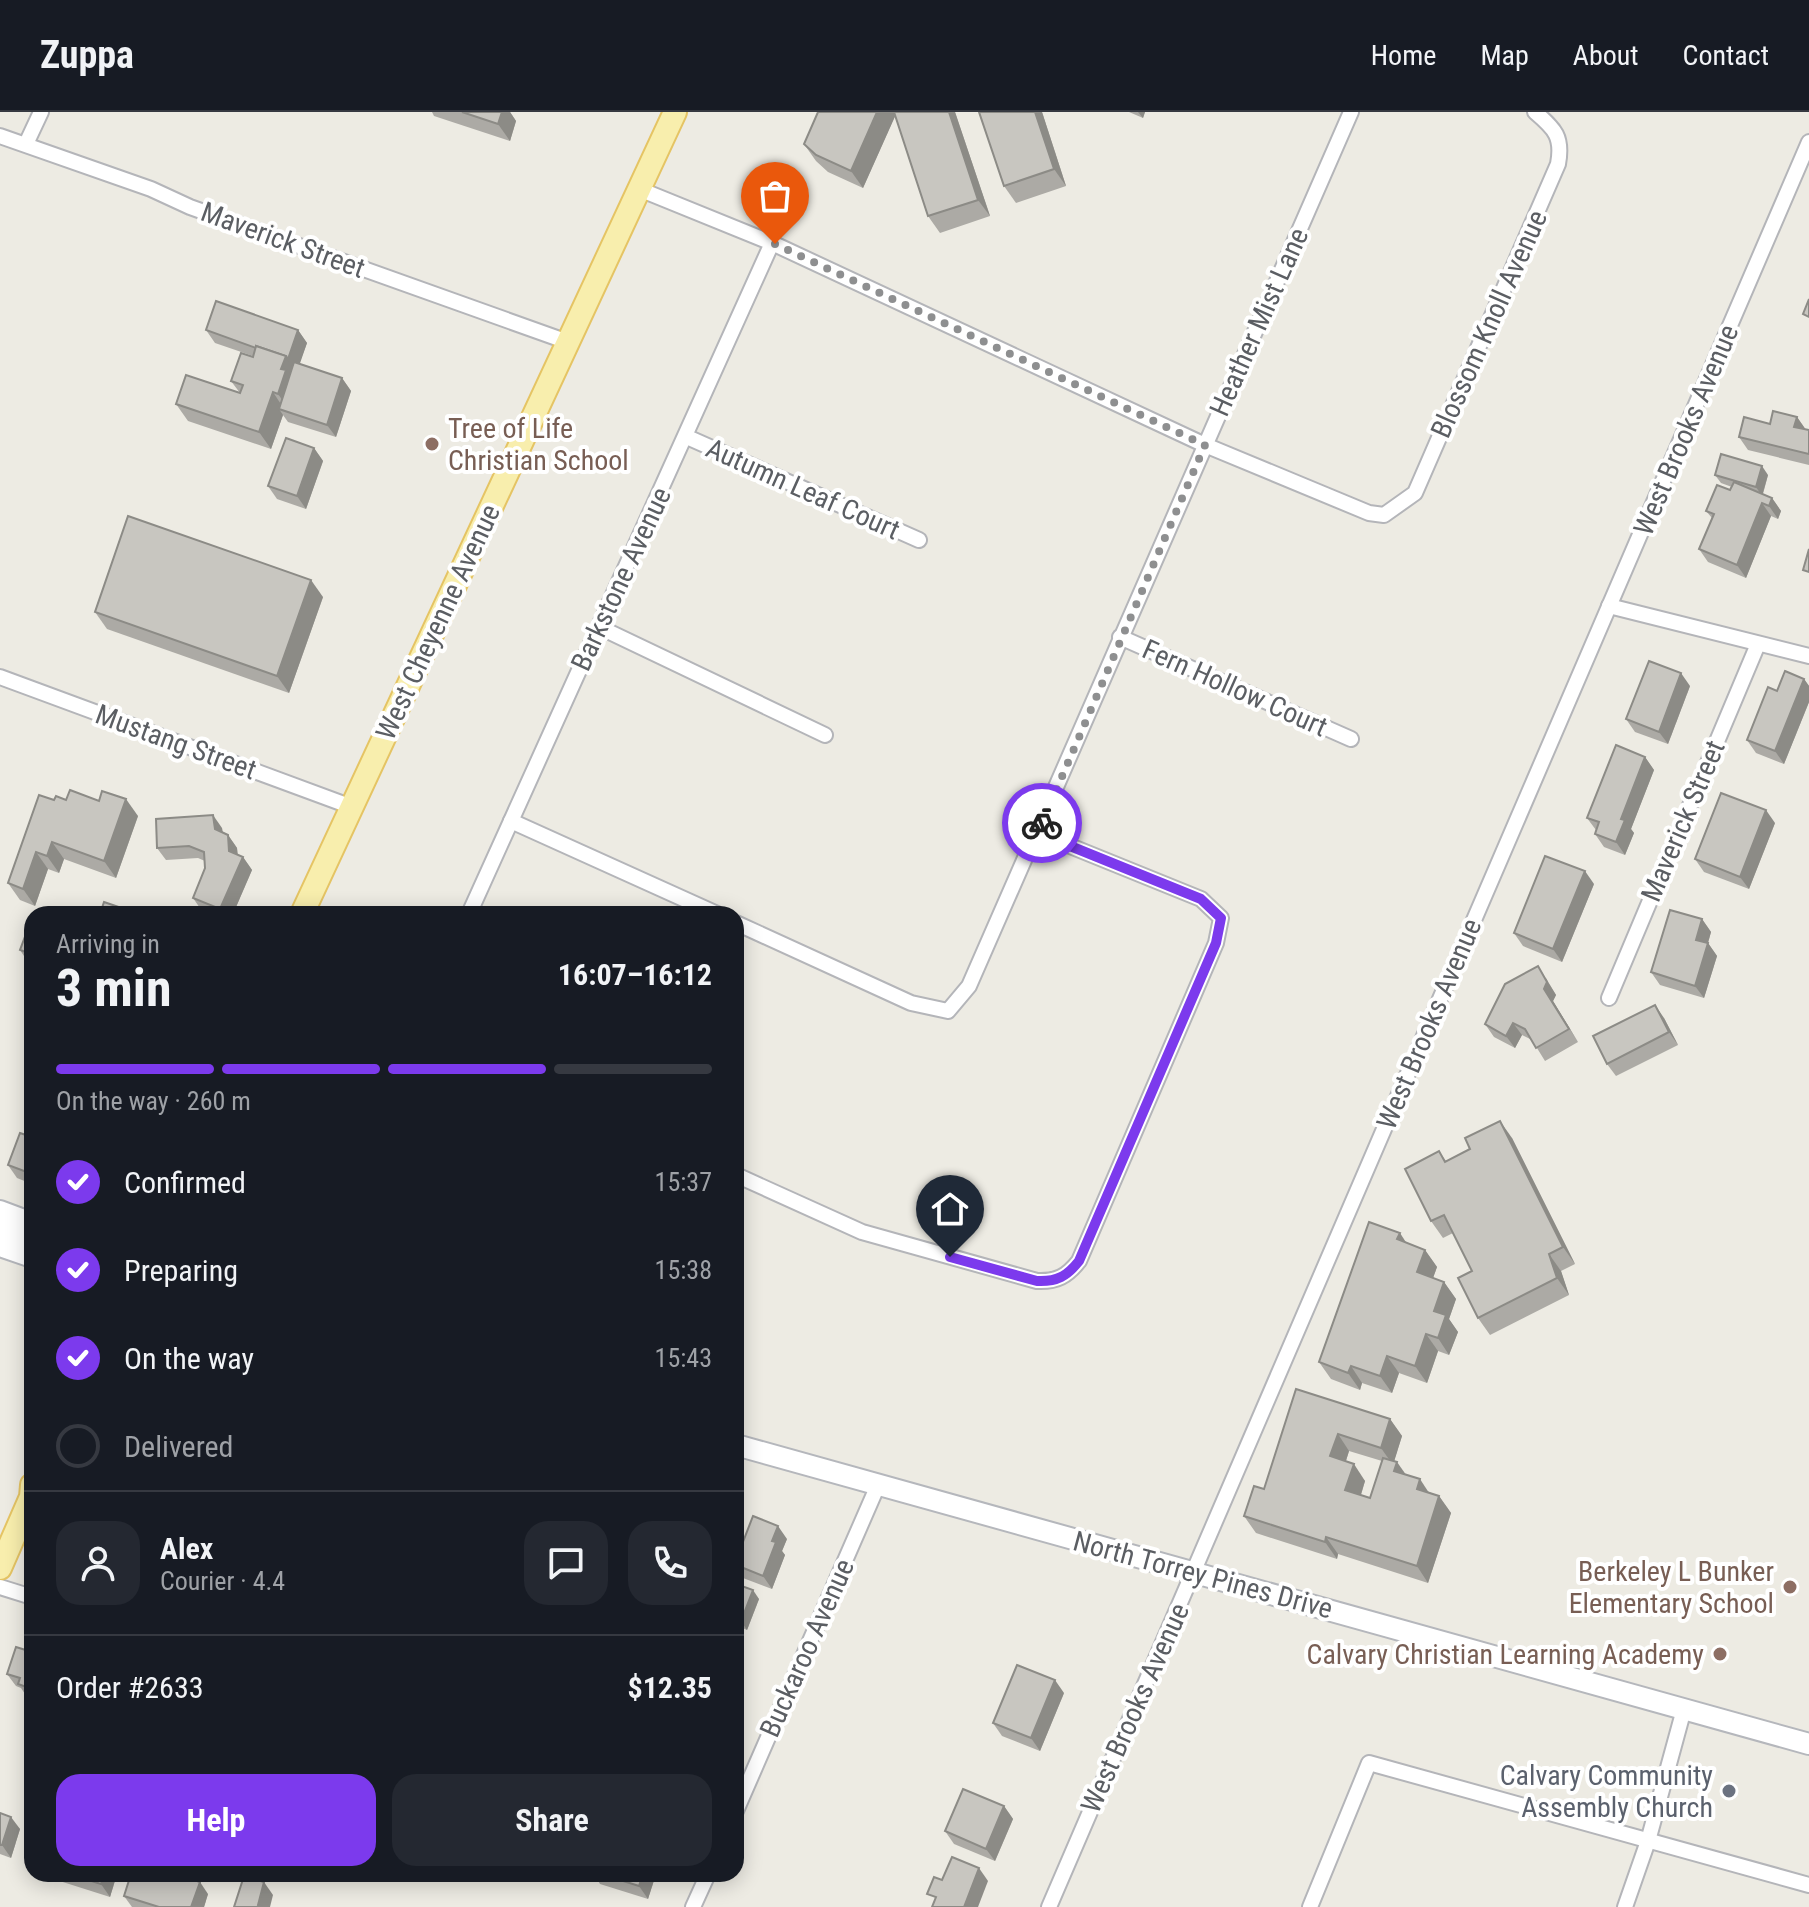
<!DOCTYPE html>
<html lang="en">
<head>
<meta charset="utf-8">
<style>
  :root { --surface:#171b24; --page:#242831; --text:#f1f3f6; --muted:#9ea1a6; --line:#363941; --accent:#7c3aed }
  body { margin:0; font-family:"Roboto Condensed",sans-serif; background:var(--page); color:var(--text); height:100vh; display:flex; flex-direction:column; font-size:30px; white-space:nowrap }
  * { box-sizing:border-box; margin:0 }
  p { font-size:26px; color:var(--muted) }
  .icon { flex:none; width:44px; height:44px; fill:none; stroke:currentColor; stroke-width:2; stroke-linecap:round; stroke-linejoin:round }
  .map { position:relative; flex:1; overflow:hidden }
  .sheet { position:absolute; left:24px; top:794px; width:720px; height:976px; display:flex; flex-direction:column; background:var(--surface); border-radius:24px; box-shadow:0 4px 20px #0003 }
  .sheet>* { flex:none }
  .pin { position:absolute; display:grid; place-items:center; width:68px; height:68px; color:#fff; margin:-82px -34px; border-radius:50% 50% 50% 0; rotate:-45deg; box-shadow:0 0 8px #0007 }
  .pin .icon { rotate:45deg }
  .courier { position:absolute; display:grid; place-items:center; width:80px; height:80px; margin:-40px; border:6px solid #7c3aed; border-radius:50%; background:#fff; color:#222; box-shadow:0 2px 10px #0007 }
  .headline em { font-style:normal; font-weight:700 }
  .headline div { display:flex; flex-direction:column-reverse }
  .headline { display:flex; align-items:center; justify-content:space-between; height:136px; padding:0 32px }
  h1 { font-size:52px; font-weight:700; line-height:60px }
  .bar { display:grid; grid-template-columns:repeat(4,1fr); gap:12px 8px; align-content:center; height:96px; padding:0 32px }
  .bar i { height:10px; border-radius:6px; background:var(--line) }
  .bar .active { background:var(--accent) }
  .bar p { grid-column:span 4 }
  .line { display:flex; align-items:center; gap:20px; padding:0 32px; border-top:2px solid var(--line) }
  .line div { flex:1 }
  .round { display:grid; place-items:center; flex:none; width:84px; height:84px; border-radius:24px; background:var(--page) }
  ol { padding:0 32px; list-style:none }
  li { display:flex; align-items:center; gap:24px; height:88px }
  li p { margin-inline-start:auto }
  li .icon { padding:8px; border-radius:50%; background:var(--accent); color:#fff; stroke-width:4 }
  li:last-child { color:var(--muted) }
  li i { width:44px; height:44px; border:4px solid var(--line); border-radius:50% }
  .cta { display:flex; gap:16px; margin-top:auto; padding:16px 32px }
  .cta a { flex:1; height:92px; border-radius:24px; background:var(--accent); color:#fff; font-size:32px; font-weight:700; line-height:92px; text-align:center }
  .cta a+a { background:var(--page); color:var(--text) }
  header { display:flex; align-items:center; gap:48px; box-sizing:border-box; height:112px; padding:0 40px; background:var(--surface); border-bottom:2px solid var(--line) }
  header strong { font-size:38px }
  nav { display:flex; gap:44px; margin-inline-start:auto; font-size:28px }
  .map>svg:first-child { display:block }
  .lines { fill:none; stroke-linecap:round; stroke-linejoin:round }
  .street-casing { stroke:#b4b5b9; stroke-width:18 }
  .secondary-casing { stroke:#b5b7bc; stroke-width:24 }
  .primary-casing { stroke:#e5c464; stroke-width:26 }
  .street { stroke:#fff; stroke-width:14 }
  .secondary { stroke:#fff; stroke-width:20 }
  .primary { stroke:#f8eead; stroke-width:22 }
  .wall { fill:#acaaa5; fill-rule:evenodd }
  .shaded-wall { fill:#8c8b86 }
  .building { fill:#c8c6c0; stroke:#8c8b86; stroke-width:2 }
  .done { stroke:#8e8f90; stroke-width:8; stroke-dasharray:0 14.4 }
  .route { stroke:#7c3aed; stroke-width:10 }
  .education-dot { fill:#8d6e63; stroke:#fff; stroke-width:3 }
  .worship-dot { fill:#6b7280; stroke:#fff; stroke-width:3 }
  .labels { text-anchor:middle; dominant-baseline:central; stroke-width:8; stroke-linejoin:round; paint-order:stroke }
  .street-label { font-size:28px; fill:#5b5e63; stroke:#fff }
  .education-label { font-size:28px; fill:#785e54; stroke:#fff; text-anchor:end }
  .worship-label { font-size:28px; fill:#5b616d; stroke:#fff; text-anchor:end }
</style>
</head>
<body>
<header>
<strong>Zuppa</strong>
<nav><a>Home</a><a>Map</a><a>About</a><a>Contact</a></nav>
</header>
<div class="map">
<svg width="1809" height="1795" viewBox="0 0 1809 1795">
  <rect width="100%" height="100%" fill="#edebe3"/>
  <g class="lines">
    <defs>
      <g id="street">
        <path d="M0,24L151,77L190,95L568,230"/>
        <path d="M26,32L41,0"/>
        <path d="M639,77L772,131L1205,333L1369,401L1384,403L1415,381L1558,52C1563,25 1555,17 1535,0"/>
        <path d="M687,325L919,428"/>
        <path d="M1609,494L1809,544"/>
        <path d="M599,515L825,623"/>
        <path d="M1120,525L1351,627"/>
        <path d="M0,565L352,695"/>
        <path d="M511,709L717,802"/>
        <path d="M469,802L772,131"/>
        <path d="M736,811L911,891L948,899L969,874L1351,0"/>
        <path d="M1609,886L1758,532"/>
        <path d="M736,1063L862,1120L1037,1169C1057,1170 1067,1164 1079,1149L1216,831L1221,806L1201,787L1038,721"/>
        <path d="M0,1475L32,1485"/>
        <path d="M736,1699L878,1373"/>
        <path d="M693,1795L708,1762"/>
        <path d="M1049,1795L1809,30"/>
        <path d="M1310,1795L1369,1651L1809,1773"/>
        <path d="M1625,1795L1648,1729L1684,1597"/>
      </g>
      <g id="secondary">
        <path d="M0,1099L32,1111"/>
        <path d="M0,1116L20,1123L31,1145"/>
        <path d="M0,1134L32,1145"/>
        <path d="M736,1333L1809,1632"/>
      </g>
      <g id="primary">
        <path d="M302,802L675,0"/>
        <path d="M0,1456L31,1385L32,1373"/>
      </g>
    </defs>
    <use href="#street" class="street-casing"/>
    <use href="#secondary" class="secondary-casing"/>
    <use href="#primary" class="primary-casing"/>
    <use href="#street" class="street"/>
    <use href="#secondary" class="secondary"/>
    <use href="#primary" class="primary"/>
  </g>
  <g class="wall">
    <path d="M432,0H510L516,9L510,29L434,4Z"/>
    <path d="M818,0H955L990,104L940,121L928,104L895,4L863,76L828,60L816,49L804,32Z"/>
    <path d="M1042,0L1066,74L1016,91L1004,74Z"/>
    <path d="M1129,0H1145L1143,6Z"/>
    <path d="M206,218H298L307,231L299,252L342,266L351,279L336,325L288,310L283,303L271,337L188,309L176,292L240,281L231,269L253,244L215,231Z"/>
    <path d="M1797,305L1806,318H1809V353L1748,338L1739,325L1770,312Z"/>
    <path d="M314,336L323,349L306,397L277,387L268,374Z"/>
    <path d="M1715,363H1768L1763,382L1772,386L1781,399L1778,407L1771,404L1746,466L1708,450L1699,437L1712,406L1706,399L1730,378L1732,375L1721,371Z"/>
    <path d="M323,485L289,581L107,517L95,500Z"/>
    <path d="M1804,567L1809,574V590L1784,652L1756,641L1747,628L1777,579Z"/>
    <path d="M1690,574L1668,632L1635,620L1626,607Z"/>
    <path d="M1645,645L1654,658L1631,717L1634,721L1625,743L1604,735L1595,722L1596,718L1587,706Z"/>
    <path d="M54,688H66L138,704L116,766L64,747L59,761L48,757L35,794L20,788L8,771Z"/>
    <path d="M1775,711L1749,777L1704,760L1695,747Z"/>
    <path d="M222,716L223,720L228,723L237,736L238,743L243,745L252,758L233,802H210L202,799L193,786L205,756V749L198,746L166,748L157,736Z"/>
    <path d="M1594,772L1562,850L1523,834L1514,821Z"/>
    <path d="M1702,807L1711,820L1708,831L1717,844L1704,886L1660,873L1651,860Z"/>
    <path d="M32,815V849L26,847L20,838Z"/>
    <path d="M1546,866L1556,883L1553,889L1578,930L1545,949L1532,928L1522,923L1515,936L1494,925L1485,912Z"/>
    <path d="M1664,906L1678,933L1616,964L1607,952Z"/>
    <path d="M32,1025V1072L17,1066L8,1053Z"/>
    <path d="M1512,1026L1575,1152L1561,1159L1569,1183L1490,1223L1478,1206L1472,1159L1453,1121L1443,1126L1431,1109L1439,1039L1446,1049Z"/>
    <path d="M1406,1131L1425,1138L1437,1155L1433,1166L1444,1170L1456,1187L1449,1207L1458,1220L1449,1243L1438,1239L1427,1271L1399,1261L1392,1281L1362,1271L1360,1278L1331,1267L1319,1250Z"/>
    <path d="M1296,1277L1390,1307L1402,1324L1394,1349L1405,1363L1429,1380L1439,1384L1451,1401L1428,1471L1338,1442L1337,1447L1256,1421L1244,1404L1264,1377ZM1349,1339L1382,1349L1370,1386L1361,1383L1365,1369L1346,1349Z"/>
    <path d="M787,1427L782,1439L785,1443L772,1477L743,1466L736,1455V1448Z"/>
    <path d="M736,1472L759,1487L747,1518L736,1513Z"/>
    <path d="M32,1540V1587L27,1585L21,1576L16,1574L7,1562Z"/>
    <path d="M1064,1581L1040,1639L1002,1624L993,1611Z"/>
    <path d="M1004,1694L1013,1707L995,1749L954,1732L945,1719Z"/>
    <path d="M0,1701L20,1717L11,1746L0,1742Z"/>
    <path d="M45,1762H117L110,1785L47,1765Z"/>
    <path d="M594,1762H656L648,1787L600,1772Z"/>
    <path d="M208,1782L204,1795H132L124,1784Z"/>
  </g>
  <g class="shaded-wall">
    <path d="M502,0H510L516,9L510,29L498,12Z"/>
    <path d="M877,0H897L863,76L851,59Z"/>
    <path d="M949,0H955L990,104L978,88Z"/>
    <path d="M1035,0H1042L1066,74L1054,57Z"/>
    <path d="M1138,0H1145L1143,6Z"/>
    <path d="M298,218L307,231L297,260L290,299L278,282L281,257L286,244Z"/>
    <path d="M342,266L351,279L336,325L327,313Z"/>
    <path d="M273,280L284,297H279L283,303L271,337L259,320Z"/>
    <path d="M1797,305L1806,318L1794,315Z"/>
    <path d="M314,336L323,349L306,397L297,384Z"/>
    <path d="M1762,354L1768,363L1762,384L1756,375Z"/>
    <path d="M1772,386L1781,399L1778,407L1769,394Z"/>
    <path d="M1762,391L1771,404L1746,466L1737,453Z"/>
    <path d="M311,468L323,485L289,581L277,564Z"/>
    <path d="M1681,561L1690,574L1668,632L1659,620Z"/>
    <path d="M1804,567L1809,574V590L1784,652L1775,639Z"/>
    <path d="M1645,645L1654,658L1631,717L1634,721L1625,743L1616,730L1621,707Z"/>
    <path d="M126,687L138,704L116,766L104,749Z"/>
    <path d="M1766,698L1775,711L1749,777L1740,765Z"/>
    <path d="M213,703L222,716L223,730L215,717Z"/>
    <path d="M228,723L237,736L238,752L229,739Z"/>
    <path d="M52,730L64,747L59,761L47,744Z"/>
    <path d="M36,740L48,757L35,794L23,777Z"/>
    <path d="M243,745L252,758L233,802H224L220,797Z"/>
    <path d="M1585,759L1594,772L1562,850L1553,837Z"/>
    <path d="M1702,807L1711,820L1705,841L1696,828Z"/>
    <path d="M1708,831L1717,844L1704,886L1695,874Z"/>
    <path d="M1538,854L1556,883L1553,889L1578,930L1544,877Z"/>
    <path d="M1655,893L1664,906L1678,933L1669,920Z"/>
    <path d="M1513,911L1522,923L1515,936L1506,924Z"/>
    <path d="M1500,1009L1512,1026L1575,1152L1563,1135Z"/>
    <path d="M1400,1121L1411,1138L1397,1127Z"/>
    <path d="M1425,1138L1437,1155L1429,1177L1417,1160Z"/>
    <path d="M1549,1142L1561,1159L1569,1183L1557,1166Z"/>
    <path d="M1444,1170L1456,1187L1449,1207L1458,1220L1449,1243L1438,1226L1434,1199Z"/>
    <path d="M1426,1222L1438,1239L1427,1271L1415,1254Z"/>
    <path d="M1387,1244L1399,1261L1392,1281L1380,1264Z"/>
    <path d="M1351,1254L1362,1271L1360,1278L1348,1261Z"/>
    <path d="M1390,1307L1402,1324L1393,1353L1381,1336Z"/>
    <path d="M1338,1322L1349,1339L1342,1361L1330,1344Z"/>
    <path d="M1397,1350L1409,1367L1394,1359Z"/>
    <path d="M1354,1352L1365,1369L1357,1395L1345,1378Z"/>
    <path d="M1420,1367L1431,1384L1417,1377Z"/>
    <path d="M1439,1384L1451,1401L1428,1471L1417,1454Z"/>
    <path d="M778,1414L787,1427L782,1439L785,1443L772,1477L763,1464L772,1429Z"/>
    <path d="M1326,1425L1338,1442L1337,1447L1325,1430Z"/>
    <path d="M753,1478L759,1487L747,1518L741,1509Z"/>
    <path d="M1055,1568L1064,1581L1040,1639L1031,1626Z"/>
    <path d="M1004,1694L1013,1707L995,1749L986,1737Z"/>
    <path d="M11,1705L20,1717L11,1746L2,1733Z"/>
    <path d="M979,1756L988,1769L978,1795H964Z"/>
    <path d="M104,1762H117L110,1785L101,1772Z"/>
    <path d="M643,1762H656L648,1787L639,1774Z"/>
    <path d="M200,1770L208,1782L204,1795H191Z"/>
    <path d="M264,1770L273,1783L270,1795H259L258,1793Z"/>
  </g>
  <g class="building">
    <path d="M462,0H502L498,12Z"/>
    <path d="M818,0H877L851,59L816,43L804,32Z"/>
    <path d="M894,0H949L978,88L928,104Z"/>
    <path d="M979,0H1035L1054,57L1004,74Z"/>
    <path d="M1809,187V205L1803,202Z"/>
    <path d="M216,189L298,218L288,247L286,244L256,234V236L206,218Z"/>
    <path d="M256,234L286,244L281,257L286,258L278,282L273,280L259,320L176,292L186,263L240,281L243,273L231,269L241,241L253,245Z"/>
    <path d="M294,250L342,266L327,313L279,297Z"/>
    <path d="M1773,299L1797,305L1794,315L1809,318V342L1739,325L1744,305L1770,312Z"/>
    <path d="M286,326L314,336L297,384L268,374Z"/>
    <path d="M1721,342L1762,354L1756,375L1715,363Z"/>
    <path d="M1734,370L1772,386L1769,394L1762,391L1737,453L1699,437L1714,402L1706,399L1717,373L1730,378Z"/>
    <path d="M128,404L311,468L277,564L95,500Z"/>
    <path d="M1809,437V460L1803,458Z"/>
    <path d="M1649,549L1681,561L1659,620L1626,607Z"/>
    <path d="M1785,559L1804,567L1775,639L1747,628L1768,575L1777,579Z"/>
    <path d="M1616,633L1645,645L1621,707L1625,708L1616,730L1595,722L1599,710L1587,706Z"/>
    <path d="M70,678L99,689L102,679L126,687L104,749L52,730L47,744L36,740L23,777L8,771L39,683L54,688L56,684L66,688Z"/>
    <path d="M1721,681L1766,698L1740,765L1695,747Z"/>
    <path d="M213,703L215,717L228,723L229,739L243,745L220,797L193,786L205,756L204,740L189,734L157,736L156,707Z"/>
    <path d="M1545,744L1585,759L1553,837L1514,821Z"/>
    <path d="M104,790L139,802H100Z"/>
    <path d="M1670,798L1702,807L1696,828L1708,831L1695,874L1651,860Z"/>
    <path d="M29,814L32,815V842L20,838Z"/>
    <path d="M1538,854L1547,870L1544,877L1569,917L1536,936L1525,917L1513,911L1506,924L1485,912L1505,872Z"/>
    <path d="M1655,893L1669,920L1607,952L1593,924Z"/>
    <path d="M1500,1009L1563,1135L1549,1142L1557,1166L1478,1206L1458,1166L1472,1159L1444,1103L1431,1109L1405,1057L1439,1039L1445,1050L1470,1037L1465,1026Z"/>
    <path d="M20,1021L32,1025V1062L8,1053Z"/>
    <path d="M1369,1110L1400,1121L1397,1127L1425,1138L1417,1160L1444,1170L1434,1199L1446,1203L1438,1226L1426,1222L1415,1254L1387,1244L1380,1264L1351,1254L1348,1261L1319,1250Z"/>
    <path d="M1296,1277L1390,1307L1381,1336L1338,1322L1330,1344L1354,1352L1345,1378L1370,1386L1383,1346L1397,1350L1394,1359L1420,1367L1417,1377L1439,1384L1417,1454L1326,1425L1325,1430L1244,1404L1254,1374L1264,1377Z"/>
    <path d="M753,1404L778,1414L772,1429L776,1430L763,1464L736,1453V1448Z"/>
    <path d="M736,1472L753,1478L741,1509L736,1507Z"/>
    <path d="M16,1535L32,1540V1577L18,1572L20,1566L7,1562Z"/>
    <path d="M1017,1553L1055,1568L1031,1626L993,1611Z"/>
    <path d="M963,1677L1004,1694L986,1737L945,1719Z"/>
    <path d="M0,1701L11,1705L2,1733H0Z"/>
    <path d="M952,1745L979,1756L964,1795H932L936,1785L927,1782L934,1765L942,1768Z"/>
    <path d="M69,1762H104L101,1772Z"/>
    <path d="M131,1762H150L165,1767L167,1762H176L200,1770L191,1795H159L124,1784Z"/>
    <path d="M601,1762H643L639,1774Z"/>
    <path d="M244,1764L264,1770L258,1793L264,1795H234Z"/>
  </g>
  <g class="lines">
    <path class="done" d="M775,132L1205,333L1042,711"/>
    <path class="route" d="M950,1145L1037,1169C1057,1170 1067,1164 1079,1149L1216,831L1221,806L1201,787L1038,721L1042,711"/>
  </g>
  <g class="education-dot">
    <circle cx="432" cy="332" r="8"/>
    <circle cx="1790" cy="1475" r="8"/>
    <circle cx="1720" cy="1542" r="8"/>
  </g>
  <circle class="worship-dot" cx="1729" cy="1679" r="8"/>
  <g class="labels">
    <g class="street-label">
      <text transform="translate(283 128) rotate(20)">Maverick Street</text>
      <text transform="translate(1259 210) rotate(-66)">Heather Mist Lane</text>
      <text transform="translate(1489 212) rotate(-66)">Blossom Knoll Avenue</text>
      <text transform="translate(1686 318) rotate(-67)">West Brooks Avenue</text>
      <text transform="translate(803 377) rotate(24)">Autumn Leaf Court</text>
      <text transform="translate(621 467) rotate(-65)">Barkstone Avenue</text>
      <text transform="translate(438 510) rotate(-65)">West Cheyenne Avenue</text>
      <text transform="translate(1235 576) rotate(24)">Fern Hollow Court</text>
      <text transform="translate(176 630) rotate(20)">Mustang Street</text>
      <text transform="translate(1683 709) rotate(-67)">Maverick Street</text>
      <text transform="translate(1429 912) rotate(-67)">West Brooks Avenue</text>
      <text transform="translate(1203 1463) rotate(15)">North Torrey Pines Drive</text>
      <text transform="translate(807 1536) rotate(-66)">Buckaroo Avenue</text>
      <text transform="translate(1135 1596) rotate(-66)">West Brooks Avenue</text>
    </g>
    <g class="education-label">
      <text x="448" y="316" text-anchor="start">Tree of Life<tspan x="448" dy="32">Christian School</tspan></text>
      <text x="1774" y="1459">Berkeley L Bunker<tspan x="1774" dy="32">Elementary School</tspan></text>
      <text x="1704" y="1542">Calvary Christian Learning Academy</text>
    </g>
    <g class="worship-label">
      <text x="1713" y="1663">Calvary Community<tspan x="1713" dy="32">Assembly Church</tspan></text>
    </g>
  </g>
</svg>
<div class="pin" style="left:775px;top:132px;background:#ea580c"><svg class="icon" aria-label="bag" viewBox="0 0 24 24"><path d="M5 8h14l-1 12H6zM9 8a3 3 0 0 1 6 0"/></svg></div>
<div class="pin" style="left:950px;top:1145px;background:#1f2937"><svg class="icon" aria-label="home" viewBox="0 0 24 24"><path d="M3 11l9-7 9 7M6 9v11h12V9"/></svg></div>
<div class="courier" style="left:1042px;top:711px"><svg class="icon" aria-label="bike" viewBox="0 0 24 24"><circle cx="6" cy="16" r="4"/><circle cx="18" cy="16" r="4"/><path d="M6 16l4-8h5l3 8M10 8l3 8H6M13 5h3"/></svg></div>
<section class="sheet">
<div class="headline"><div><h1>3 min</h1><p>Arriving in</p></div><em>16:07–16:12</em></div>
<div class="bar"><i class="active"></i><i class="active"></i><i class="active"></i><i></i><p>On the way · 260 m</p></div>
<ol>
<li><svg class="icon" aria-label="check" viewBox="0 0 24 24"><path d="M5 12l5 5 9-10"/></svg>Confirmed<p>15:37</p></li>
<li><svg class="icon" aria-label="check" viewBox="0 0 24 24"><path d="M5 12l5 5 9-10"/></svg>Preparing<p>15:38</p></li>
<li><svg class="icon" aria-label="check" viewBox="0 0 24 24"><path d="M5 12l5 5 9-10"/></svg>On the way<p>15:43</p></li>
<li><i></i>Delivered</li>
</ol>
<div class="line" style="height:144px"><a class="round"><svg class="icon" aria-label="person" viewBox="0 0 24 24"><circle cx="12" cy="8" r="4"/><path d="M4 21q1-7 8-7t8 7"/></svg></a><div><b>Alex</b><p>Courier · 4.4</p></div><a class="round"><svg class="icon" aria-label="chat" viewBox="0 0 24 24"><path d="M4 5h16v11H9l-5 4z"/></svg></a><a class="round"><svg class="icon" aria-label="phone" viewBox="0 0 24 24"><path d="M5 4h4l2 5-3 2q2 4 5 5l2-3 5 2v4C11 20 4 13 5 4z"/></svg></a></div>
<div class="line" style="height:104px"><div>Order #2633</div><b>$12.35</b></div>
<div class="cta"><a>Help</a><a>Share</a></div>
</section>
</div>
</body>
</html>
